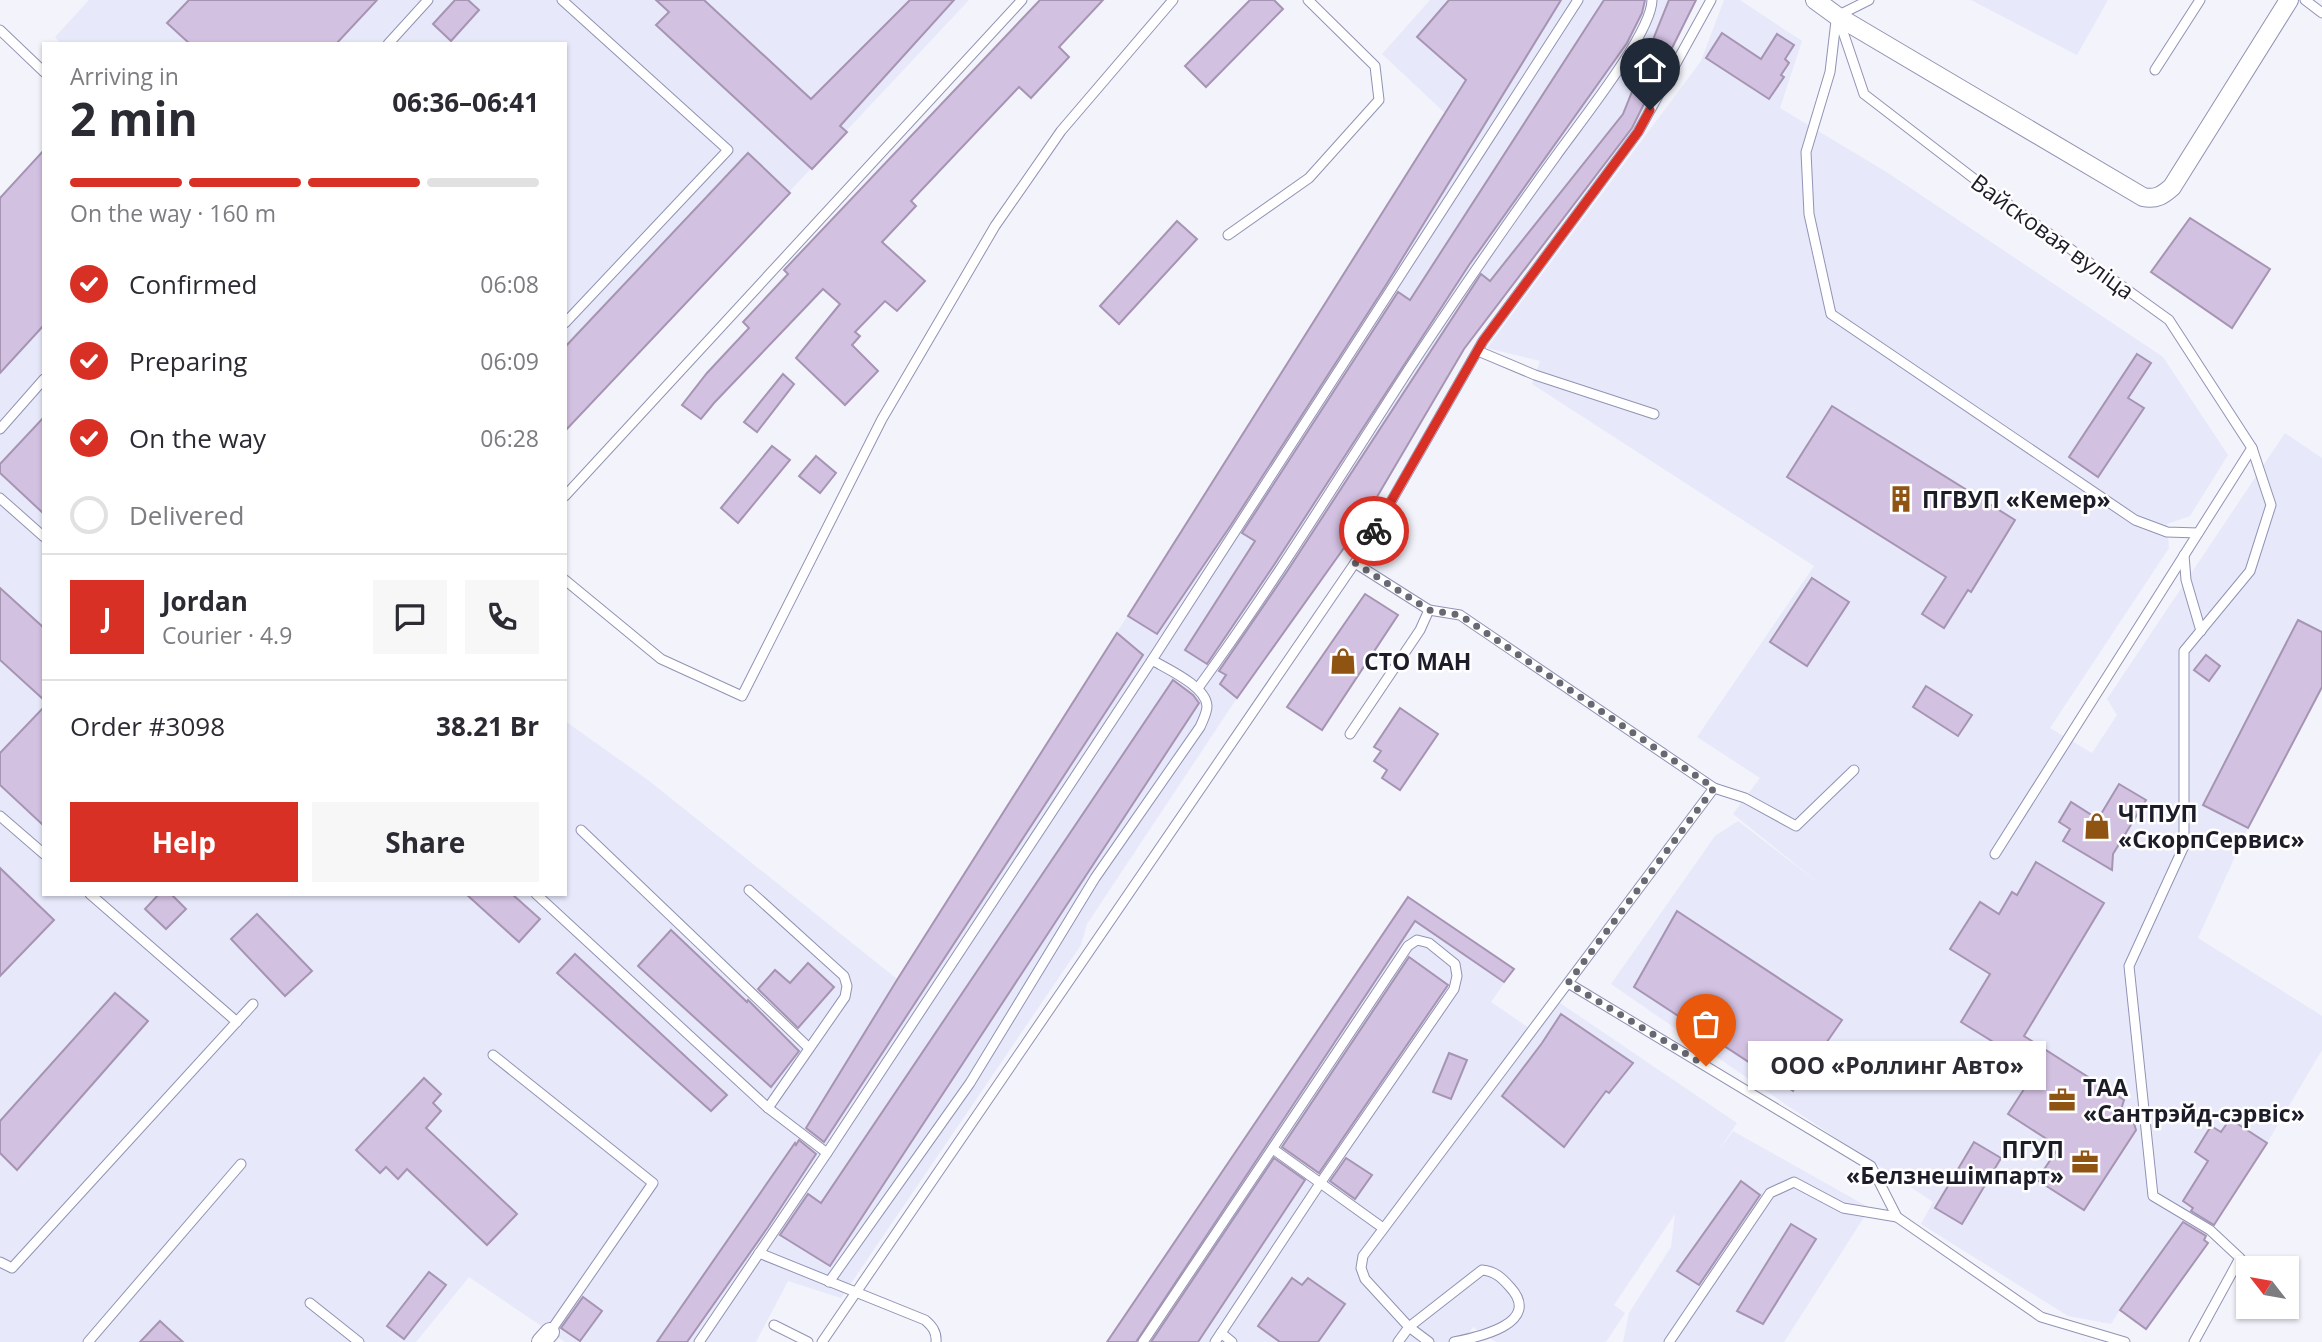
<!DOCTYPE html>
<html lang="en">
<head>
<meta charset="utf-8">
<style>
  :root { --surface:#fff; --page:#f7f7f7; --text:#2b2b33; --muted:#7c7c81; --line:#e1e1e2; --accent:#d93025 }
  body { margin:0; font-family:"Open Sans",sans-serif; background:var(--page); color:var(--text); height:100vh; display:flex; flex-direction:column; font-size:26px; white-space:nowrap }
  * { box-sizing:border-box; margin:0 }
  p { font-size:23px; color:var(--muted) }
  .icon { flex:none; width:38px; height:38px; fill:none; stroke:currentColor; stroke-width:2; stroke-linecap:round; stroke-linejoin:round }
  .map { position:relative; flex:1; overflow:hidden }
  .drawer { position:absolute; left:42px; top:42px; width:525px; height:854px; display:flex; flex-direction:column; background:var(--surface); border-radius:0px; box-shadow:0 2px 5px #0004 }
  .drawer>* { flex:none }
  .needle { width:46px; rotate:301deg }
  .fabs { position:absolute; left:2236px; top:1256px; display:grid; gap:14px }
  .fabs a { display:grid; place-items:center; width:63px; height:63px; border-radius:0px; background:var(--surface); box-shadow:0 2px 5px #0004; font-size:35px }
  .pin { position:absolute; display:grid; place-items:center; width:60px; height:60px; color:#fff; margin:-72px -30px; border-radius:50% 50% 50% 0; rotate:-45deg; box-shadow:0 0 7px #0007 }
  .pin .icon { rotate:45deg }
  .courier { position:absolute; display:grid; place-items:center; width:70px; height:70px; margin:-35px; border:5px solid #d93025; border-radius:50%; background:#fff; color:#222; box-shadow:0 2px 9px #0007 }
  .bubble { position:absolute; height:49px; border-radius:0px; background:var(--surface); box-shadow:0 2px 5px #0004; font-size:23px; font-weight:700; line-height:49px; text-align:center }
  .head em { font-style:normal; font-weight:700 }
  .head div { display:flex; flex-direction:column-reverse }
  .head { display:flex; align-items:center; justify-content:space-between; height:119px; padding:0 28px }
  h1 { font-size:46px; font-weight:700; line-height:52px }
  .bar { display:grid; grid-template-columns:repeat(4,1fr); gap:10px 7px; align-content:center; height:84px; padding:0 28px }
  .bar i { height:9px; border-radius:5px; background:var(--line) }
  .bar .selected { background:var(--accent) }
  .bar p { grid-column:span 4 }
  .line { display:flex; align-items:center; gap:18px; padding:0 28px; border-top:2px solid var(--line) }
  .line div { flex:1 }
  .round { display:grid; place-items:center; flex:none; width:74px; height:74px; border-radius:0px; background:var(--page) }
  ol { padding:0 28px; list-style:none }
  li { display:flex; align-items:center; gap:21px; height:77px }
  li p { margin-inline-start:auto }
  li .icon { padding:7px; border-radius:50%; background:var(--accent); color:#fff; stroke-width:4 }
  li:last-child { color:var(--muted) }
  li i { width:38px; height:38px; border:4px solid var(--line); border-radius:50% }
  .action { display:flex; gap:14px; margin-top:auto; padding:14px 28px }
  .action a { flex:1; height:80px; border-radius:0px; background:var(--accent); color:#fff; font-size:28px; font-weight:700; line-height:80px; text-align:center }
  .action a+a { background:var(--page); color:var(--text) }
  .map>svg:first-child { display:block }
  .built { fill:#e7e8fa }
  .building { fill:#d3c1e2; stroke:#a694b3; stroke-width:2 }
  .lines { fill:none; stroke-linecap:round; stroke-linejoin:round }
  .service-casing { stroke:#9193b4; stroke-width:11 }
  .minor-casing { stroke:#9193b4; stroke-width:20 }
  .service { stroke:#fff; stroke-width:9 }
  .minor { stroke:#fff; stroke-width:18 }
  .done { stroke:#676872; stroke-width:7; stroke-dasharray:0 12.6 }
  .route { stroke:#d93025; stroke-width:9 }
  .labels { text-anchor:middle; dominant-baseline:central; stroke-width:5; stroke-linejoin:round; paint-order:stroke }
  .street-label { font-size:23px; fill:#1c1d29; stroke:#fff }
  .poi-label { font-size:23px; font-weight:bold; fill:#1c1d29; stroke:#fff; text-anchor:start }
</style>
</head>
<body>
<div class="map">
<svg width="2322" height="1342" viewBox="0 0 2322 1342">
  <rect width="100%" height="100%" fill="#f3f3fb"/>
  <g class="built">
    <path d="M89,0H969L565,431V44H61L55,37Z"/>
    <path d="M1430,0H1693L1694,5L1635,127L1464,349L1361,524L1237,698L1087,924L1081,945L841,1298L788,1281L756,1342H565L469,1277L416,1342H0V195L2,196L44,150V894H565V721L648,780L897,979L1446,114L1382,54Z"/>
    <path d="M1724,0H1740L1802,41L1780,108L1888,173L2163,357L2228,455L2190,516L2167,524L2169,548L2050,728L2092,753L2117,715L2107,699L2285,433L2322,458V687L2248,828L2198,938L2322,1016V1050L2267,1143L2203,1239L2208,1243L2146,1329L2120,1310L2111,1324L2068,1316L1921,1224L1933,1202L1788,1106L1611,984L1715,836L1738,821L1825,888L1733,814L1760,778L1697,737L1814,566L1532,384L1540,361L1487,348L1701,61Z"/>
    <path d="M1971,0H2108L2077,55Z"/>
    <path d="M1408,897L1514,969L1491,1002L1532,1030L1536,1033L1557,1001L1737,1123L1716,1154L1733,1131L1870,1208L1784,1342H1623L1629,1313L1671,1247L1675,1214L1614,1305L1625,1313L1606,1342H1496L1473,1327L1463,1342H1107Z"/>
  </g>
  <g class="building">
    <path d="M189,0H377L336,44H190L167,23Z"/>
    <path d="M455,0H468L479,10L451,41L433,24Z"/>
    <path d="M656,0H704L811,99L910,0H954L840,126L847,132L812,169L656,25L669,12Z"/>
    <path d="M1040,0H1103L1059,47L1069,57L1031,98L1019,87L911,201L916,206L882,242L925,281L897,311L885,301L855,332L860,336L852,345L878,371L845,405L796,358L840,304L823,289L714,403L701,419L682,405L707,373L749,328L743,322L788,274L784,270Z"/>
    <path d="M1250,0H1274L1283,9L1206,87L1185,66Z"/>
    <path d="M1449,0H1561L1386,285L1231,525L1157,634L1128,616L1466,80L1417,37Z"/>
    <path d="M1604,0H1645L1642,13L1627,43L1469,265L1274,565L1207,664L1185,650L1255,541L1242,533L1398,292L1410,300Z"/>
    <path d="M1669,0H1696L1632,128L1464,349L1361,524L1237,698L1220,684L1226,675L1219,671L1286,573L1481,274L1490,281L1623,114Z"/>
    <path d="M1722,33L1761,59L1777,34L1794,45L1785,59L1789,63L1781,75L1784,77L1769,99L1706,58Z"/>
    <path d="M44,150V325L0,373V198Z"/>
    <path d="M748,153L790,193L565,431V347Z"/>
    <path d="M2190,218L2270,269L2232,328L2151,272Z"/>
    <path d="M1177,221L1197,239L1119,324L1100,306Z"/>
    <path d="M2137,354L2151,363L2128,398L2144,408L2098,477L2069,457Z"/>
    <path d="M783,374L794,384L757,432L744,422Z"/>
    <path d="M1832,406L2015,520L1971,592L1968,590L1944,628L1922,614L1946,577L1787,477Z"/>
    <path d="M44,417V514L0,473V464Z"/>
    <path d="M772,446L790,460L738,523L721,508Z"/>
    <path d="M816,456L836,473L820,493L799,476Z"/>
    <path d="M1812,578L1849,602L1807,666L1770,642Z"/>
    <path d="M0,588L44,628V700L0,660Z"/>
    <path d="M1365,594L1398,615L1322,730L1287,707Z"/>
    <path d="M2298,620L2322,632V687L2248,828L2203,805Z"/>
    <path d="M1117,633L1143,655L824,1142L806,1128L897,980Z"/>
    <path d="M2206,655L2220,666L2209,681L2194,670Z"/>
    <path d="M1173,680L1193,695L1199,703L830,1266L780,1235L808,1194L821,1203Z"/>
    <path d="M1926,686L1972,715L1958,736L1913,707Z"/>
    <path d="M44,707V826L0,785V753Z"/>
    <path d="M1400,708L1438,734L1400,790L1382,778L1387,770L1374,761L1381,751L1374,747Z"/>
    <path d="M2119,784L2146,800L2113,854L2112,870L2063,841L2070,829L2059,822L2071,802L2098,819Z"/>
    <path d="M2036,862L2104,903L2024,1036L2124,1100L2121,1110L2132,1117L2136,1130L2084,1210L2037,1180L2059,1147L2008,1114L2037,1069L1961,1022L1990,974L1950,949L1980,902L1999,914L2012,892L2017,895Z"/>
    <path d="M0,868L54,920L0,976Z"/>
    <path d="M159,894H171L186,909L166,929L145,909Z"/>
    <path d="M466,894H512L540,919L519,942Z"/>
    <path d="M1408,897L1514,969L1504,982L1415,921L1136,1342H1107Z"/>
    <path d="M1677,911L1842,1020L1793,1091L1634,987Z"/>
    <path d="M257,914L312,971L285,996L231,939Z"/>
    <path d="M671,930L747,1002L748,1000L799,1051L771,1087L638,966Z"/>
    <path d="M575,954L727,1095L711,1111L557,973Z"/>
    <path d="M1409,957L1448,985L1319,1173L1282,1147Z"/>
    <path d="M808,963L834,987L798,1028L758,989L775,970L790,983Z"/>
    <path d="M115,993L148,1021L17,1170L0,1153V1121Z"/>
    <path d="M1561,1014L1633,1063L1609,1093L1606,1091L1564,1147L1502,1096L1542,1043Z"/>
    <path d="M1449,1053L1467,1060L1451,1099L1433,1092Z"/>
    <path d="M424,1078L441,1094L433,1103L441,1111L426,1128L517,1214L487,1245L407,1169L398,1179L386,1167L380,1173L356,1150Z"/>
    <path d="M2230,1119L2267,1143L2214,1225L2191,1211L2193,1208L2183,1201L2208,1161L2195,1152L2211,1126L2221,1132Z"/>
    <path d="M799,1140L816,1154L768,1227L687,1342H657L795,1143L796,1145Z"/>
    <path d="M1974,1142L2001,1158L1962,1224L1935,1208Z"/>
    <path d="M1274,1158L1305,1180L1198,1342H1151Z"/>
    <path d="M1346,1158L1372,1175L1355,1199L1330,1181Z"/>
    <path d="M1741,1181L1760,1195L1699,1285L1677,1271Z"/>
    <path d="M2183,1222L2206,1236L2204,1240L2208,1243L2146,1329L2120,1310Z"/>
    <path d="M1791,1224L1816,1239L1763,1324L1737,1311Z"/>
    <path d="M429,1272L446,1285L404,1339L387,1326Z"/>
    <path d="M1292,1278L1302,1285L1308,1278L1345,1304L1318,1342H1280L1258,1326Z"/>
    <path d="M583,1297L602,1311L580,1341L561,1328Z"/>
    <path d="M160,1321L173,1333L183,1342H140Z"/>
  </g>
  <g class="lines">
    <defs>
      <g id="service">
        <path d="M562,0L728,150L565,323"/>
        <path d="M2305,0L2322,13"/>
        <path d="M1837,16L1869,0"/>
        <path d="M1838,17L1864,94L1990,191L2169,320L2252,448L2271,505L2250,571L2184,651V846L2129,966L2153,1196L2210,1230L2240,1258L2194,1342"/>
        <path d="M1836,21L1830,72L1806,152L1809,214L1831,314L2135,520L2167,532L2198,533"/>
        <path d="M0,30L44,72"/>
        <path d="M388,44L428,0"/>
        <path d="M2155,70L2200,0"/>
        <path d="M1228,235L1309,178L1379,100L1375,66L1308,0"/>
        <path d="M1478,351L1535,375L1654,414"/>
        <path d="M0,429L44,379"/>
        <path d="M565,496L1022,0"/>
        <path d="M0,498L44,537"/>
        <path d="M2184,555L2186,580L2201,631"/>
        <path d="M565,580L661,659L742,696L882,419L995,226L1061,131L1173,0"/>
        <path d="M1429,610L1460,615L1714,788L1745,798L1796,826L1854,770"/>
        <path d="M1198,688C1274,584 1341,474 1411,366C1458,295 1506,225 1556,156C1578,125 1652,33 1652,0"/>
        <path d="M1350,734L1420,630L1429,610L1355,563"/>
        <path d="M0,816L44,854"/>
        <path d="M581,830L809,1048"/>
        <path d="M1995,854L2252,448"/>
        <path d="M749,890L844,976L847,986L845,997L768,1108"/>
        <path d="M90,894L237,1022"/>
        <path d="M536,894L768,1108L827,1153"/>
        <path d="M1568,983L1871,1166L1897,1217L2041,1317L2125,1342"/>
        <path d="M493,1055L653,1183L550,1332"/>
        <path d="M1273,1149L1383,1228"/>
        <path d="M759,1253L925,1320C932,1326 937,1332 936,1342"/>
        <path d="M0,1262L12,1268L253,1004"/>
        <path d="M829,1282L970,1083L1095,878L1200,727C1203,720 1207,713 1207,706C1206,686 1167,669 1152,660"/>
        <path d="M310,1303L359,1342"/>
        <path d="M774,1325L808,1342"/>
        <path d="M88,1342L241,1164"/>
        <path d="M699,1342L827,1153L1152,660L1578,0"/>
        <path d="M822,1342L1361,554L1483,341L1638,132L1711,0"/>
        <path d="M1143,1342L1408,946L1417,940L1429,943L1455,964L1457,976L1454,989L1321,1182L1221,1333L1232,1342"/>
        <path d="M1215,1342L1221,1333"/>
        <path d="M1398,1342L1409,1327L1365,1279L1361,1268L1363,1256L1714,788"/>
        <path d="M1429,1342L1409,1327L1482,1270C1495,1271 1502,1278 1510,1287C1543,1323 1479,1337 1454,1342"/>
        <path d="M1669,1342L1770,1193L1794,1182L1843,1208L1897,1217"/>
      </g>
      <g id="minor">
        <path d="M1815,0L1837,16L2143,197C2156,200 2163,195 2172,187L2289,0"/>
        <path d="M541,1342L550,1332"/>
      </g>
    </defs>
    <use href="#service" class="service-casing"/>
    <use href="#minor" class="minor-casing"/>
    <use href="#service" class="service"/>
    <use href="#minor" class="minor"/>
  </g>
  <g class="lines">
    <path class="done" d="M1374,531L1355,563L1429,610L1460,615L1714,788L1568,983L1706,1066"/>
    <path class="route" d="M1374,531L1483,341L1638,132L1650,110"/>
  </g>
  <defs>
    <symbol id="building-bare" viewBox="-9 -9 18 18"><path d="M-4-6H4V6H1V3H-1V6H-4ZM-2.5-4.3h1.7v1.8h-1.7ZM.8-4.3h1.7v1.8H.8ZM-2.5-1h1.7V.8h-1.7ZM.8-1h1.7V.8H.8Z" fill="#8f5312" stroke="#fff" stroke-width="2.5" paint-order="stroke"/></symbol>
    <symbol id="shop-bare" viewBox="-9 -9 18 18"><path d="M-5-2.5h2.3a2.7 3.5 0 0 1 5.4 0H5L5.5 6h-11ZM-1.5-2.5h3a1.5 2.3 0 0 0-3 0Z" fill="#8f5312" stroke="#fff" stroke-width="2.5" paint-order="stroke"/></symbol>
    <symbol id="office-bare" viewBox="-9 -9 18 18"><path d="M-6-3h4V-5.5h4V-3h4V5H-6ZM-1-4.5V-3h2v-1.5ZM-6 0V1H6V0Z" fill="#8f5312" stroke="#fff" stroke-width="2.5" paint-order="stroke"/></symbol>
  </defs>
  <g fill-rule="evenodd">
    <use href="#building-bare" x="1882" y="480" width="38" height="38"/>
    <use href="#shop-bare" x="1324" y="642" width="38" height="38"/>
    <use href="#shop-bare" x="2078" y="807" width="38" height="38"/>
    <use href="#office-bare" x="2043" y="1081" width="38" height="38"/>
    <use href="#office-bare" x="2066" y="1143" width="38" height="38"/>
  </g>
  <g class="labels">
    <g class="street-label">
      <text transform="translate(2053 236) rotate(36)">Вайсковая вуліца</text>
    </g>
    <g class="poi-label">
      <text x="1922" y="499">ПГВУП «Кемер»</text>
      <text x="1364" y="661">СТО МАН</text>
      <text x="2118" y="813">ЧТПУП<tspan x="2118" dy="26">«СкорпСервис»</tspan></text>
      <text x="2083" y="1087">ТАА<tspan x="2083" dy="26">«Сантрэйд-сэрвіс»</tspan></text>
      <text x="2064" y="1149" text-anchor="end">ПГУП<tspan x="2064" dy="26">«Белзнешімпарт»</tspan></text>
    </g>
  </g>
</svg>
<div class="fabs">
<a><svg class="needle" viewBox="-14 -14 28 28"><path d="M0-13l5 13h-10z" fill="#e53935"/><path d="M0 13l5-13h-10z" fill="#7c7c81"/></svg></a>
</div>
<div class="pin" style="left:1706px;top:1066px;background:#ea580c"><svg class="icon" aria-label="bag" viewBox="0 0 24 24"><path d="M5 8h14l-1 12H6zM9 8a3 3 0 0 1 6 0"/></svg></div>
<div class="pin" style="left:1650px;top:110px;background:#1f2937"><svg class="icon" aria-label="home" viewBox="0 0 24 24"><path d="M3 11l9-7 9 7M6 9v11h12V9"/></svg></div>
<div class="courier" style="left:1374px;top:531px"><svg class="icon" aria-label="bike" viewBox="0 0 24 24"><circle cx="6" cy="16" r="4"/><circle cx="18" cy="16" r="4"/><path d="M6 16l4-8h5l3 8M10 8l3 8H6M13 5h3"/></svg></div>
<div class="bubble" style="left:1748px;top:1041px;width:298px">ООО «Роллинг Авто»</div>
<section class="drawer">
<div class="head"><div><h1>2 min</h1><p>Arriving in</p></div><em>06:36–06:41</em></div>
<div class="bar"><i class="selected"></i><i class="selected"></i><i class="selected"></i><i></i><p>On the way · 160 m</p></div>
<ol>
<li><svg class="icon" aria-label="check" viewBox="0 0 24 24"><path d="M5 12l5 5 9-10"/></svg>Confirmed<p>06:08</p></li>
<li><svg class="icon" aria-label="check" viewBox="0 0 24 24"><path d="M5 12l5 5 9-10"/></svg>Preparing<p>06:09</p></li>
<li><svg class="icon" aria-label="check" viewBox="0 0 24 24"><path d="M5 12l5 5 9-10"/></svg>On the way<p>06:28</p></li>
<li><i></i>Delivered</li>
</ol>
<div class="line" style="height:126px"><b class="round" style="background:var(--accent);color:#fff">J</b><div><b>Jordan</b><p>Courier · 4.9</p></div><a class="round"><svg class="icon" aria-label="chat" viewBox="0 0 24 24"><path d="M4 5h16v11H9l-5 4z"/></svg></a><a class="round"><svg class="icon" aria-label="phone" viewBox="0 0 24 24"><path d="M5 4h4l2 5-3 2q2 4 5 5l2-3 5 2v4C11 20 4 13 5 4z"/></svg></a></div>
<div class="line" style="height:91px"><div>Order #3098</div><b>38.21 Br</b></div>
<div class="action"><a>Help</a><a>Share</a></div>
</section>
</div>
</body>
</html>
